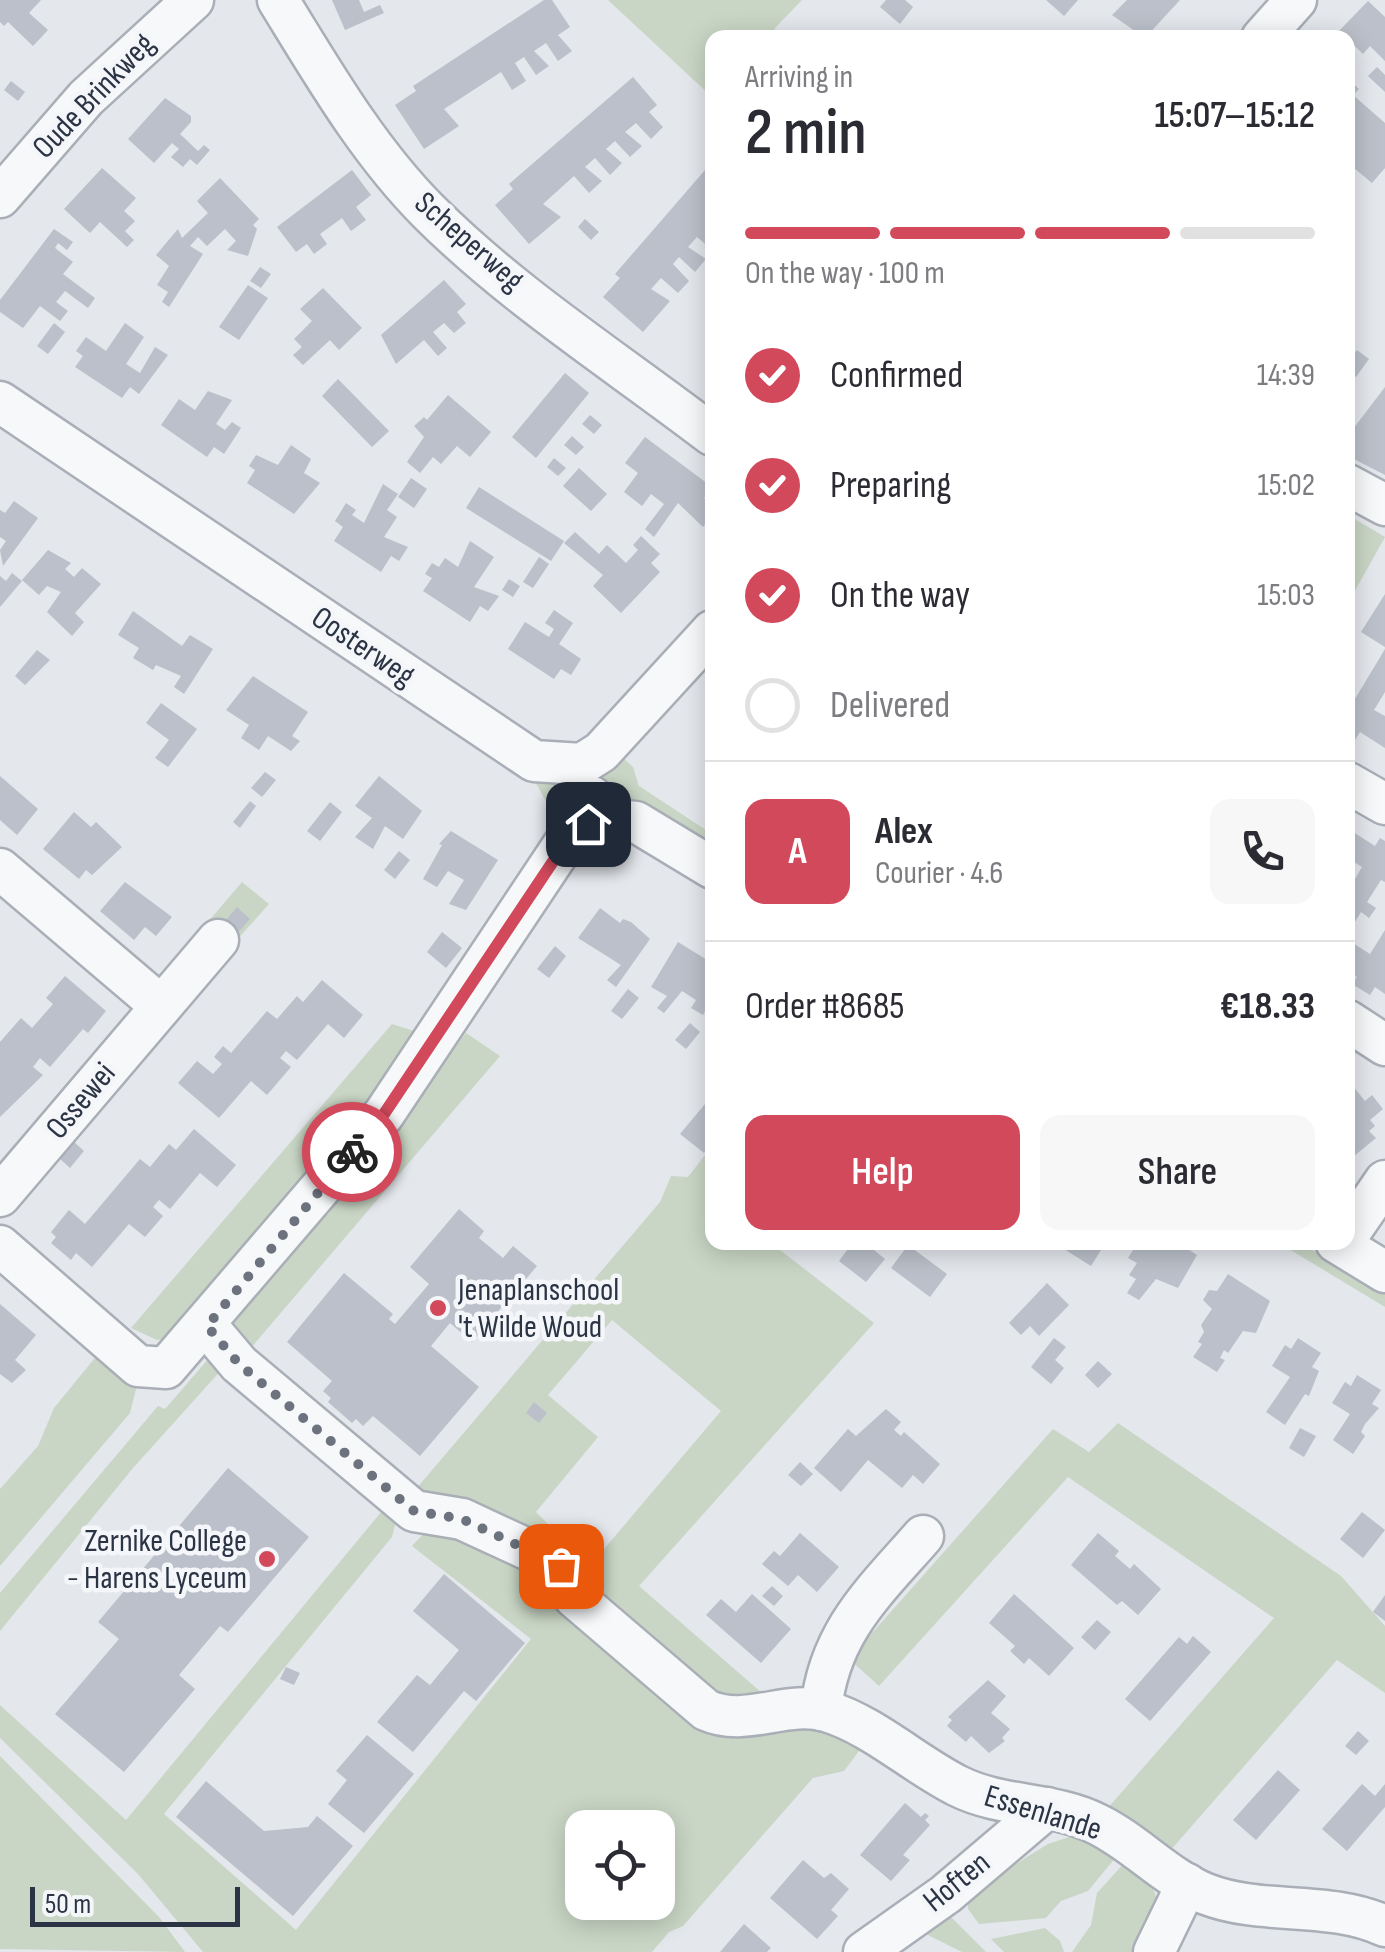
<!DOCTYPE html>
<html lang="en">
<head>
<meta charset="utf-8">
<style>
  :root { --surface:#fff; --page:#f7f7f7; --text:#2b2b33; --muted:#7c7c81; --line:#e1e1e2; --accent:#d1495b }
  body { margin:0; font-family:"Sofia Sans Condensed",sans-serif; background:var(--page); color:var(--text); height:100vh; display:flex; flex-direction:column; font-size:38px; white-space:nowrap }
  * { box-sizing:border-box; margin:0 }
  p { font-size:32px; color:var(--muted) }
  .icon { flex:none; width:55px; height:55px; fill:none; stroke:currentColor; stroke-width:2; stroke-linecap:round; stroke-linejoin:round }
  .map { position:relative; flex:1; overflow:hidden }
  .side { position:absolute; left:705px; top:30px; width:650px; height:1220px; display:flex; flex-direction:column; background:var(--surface); border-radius:20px; box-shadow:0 5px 25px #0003 }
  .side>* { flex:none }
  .fabs { position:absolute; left:565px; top:1810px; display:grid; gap:20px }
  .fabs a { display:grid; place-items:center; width:110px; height:110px; border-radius:20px; background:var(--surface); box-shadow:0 5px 25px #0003; font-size:50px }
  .scale { position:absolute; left:30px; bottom:25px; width:210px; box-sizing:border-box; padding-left:10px; border:5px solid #2b3445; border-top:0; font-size:28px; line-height:35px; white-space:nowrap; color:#2b3445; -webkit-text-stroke:8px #f4f6f9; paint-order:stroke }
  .pin { position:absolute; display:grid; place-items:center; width:85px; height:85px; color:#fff; margin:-42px; border-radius:20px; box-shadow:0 5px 15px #0006 }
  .courier { position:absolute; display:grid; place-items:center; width:100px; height:100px; margin:-50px; border:8px solid #d1495b; border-radius:50%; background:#fff; color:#222; box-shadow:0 2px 12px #0007 }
  .headline em { font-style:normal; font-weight:600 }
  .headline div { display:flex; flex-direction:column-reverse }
  .headline { display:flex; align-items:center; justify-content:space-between; height:170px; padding:0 40px }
  h1 { font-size:65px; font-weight:600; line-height:75px }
  .bar { display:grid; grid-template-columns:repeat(4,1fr); gap:15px 10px; align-content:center; height:120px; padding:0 40px }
  .bar i { height:12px; border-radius:8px; background:var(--line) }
  .bar .active { background:var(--accent) }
  .bar p { grid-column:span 4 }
  .line { display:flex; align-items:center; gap:25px; padding:0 40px; border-top:2px solid var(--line) }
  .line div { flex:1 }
  .round { display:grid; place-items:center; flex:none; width:105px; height:105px; border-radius:20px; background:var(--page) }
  ol { padding:0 40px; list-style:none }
  li { display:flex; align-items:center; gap:30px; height:110px }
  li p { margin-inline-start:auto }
  li .icon { padding:10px; border-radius:50%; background:var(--accent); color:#fff; stroke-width:4 }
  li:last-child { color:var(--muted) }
  li i { width:55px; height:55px; border:5px solid var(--line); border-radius:50% }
  .cta { display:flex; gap:20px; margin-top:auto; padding:20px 40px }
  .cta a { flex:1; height:115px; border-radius:20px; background:var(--accent); color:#fff; font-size:40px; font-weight:600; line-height:115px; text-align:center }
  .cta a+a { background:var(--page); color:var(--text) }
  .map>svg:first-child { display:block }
  .green { fill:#c9d6c5; fill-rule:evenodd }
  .building { fill:#bbc0ca }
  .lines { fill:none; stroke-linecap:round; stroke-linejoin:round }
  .minor-casing { stroke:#a9aeb7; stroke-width:45 }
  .minor { stroke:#f7f8fa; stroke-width:40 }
  .done { stroke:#6c737f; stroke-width:10; stroke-dasharray:0 18 }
  .route { stroke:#d1495b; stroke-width:12 }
  .poi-dot { fill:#d1495b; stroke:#f4f6f9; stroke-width:4 }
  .labels { text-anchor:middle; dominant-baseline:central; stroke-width:9; stroke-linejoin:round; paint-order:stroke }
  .street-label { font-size:32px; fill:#2b3445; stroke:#f4f6f9 }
  .poi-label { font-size:32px; fill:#2b3445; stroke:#f4f6f9; text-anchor:start }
</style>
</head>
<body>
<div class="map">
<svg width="1385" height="1952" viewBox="0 0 1385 1952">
  <rect width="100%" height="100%" fill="#e4e7ec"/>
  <g class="green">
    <path d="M608,0H802L774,29L782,37L712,38V97Z"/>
    <path d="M1348,515L1385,537L1348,603Z"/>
    <path d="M615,751L633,767L639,786L712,834V856L609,800L600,771Z"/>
    <path d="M504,762L576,770L586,805L560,827L537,785Z"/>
    <path d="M242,882L269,904L233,944L154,985Z"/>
    <path d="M392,1024L424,1034L357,1126L170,1338L157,1340L131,1328Z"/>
    <path d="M466,1033L500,1056L250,1349L234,1323Z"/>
    <path d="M712,1146V1186L707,1193L712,1197V1242L771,1243L874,1323L639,1586L762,1693L765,1705L721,1707L596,1609L576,1550L593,1562L721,1411L612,1320L548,1395L598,1437L536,1512L557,1533L541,1538L410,1496L660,1202L671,1176L688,1177Z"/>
    <path d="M1279,1243H1300L1385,1293V1307Z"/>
    <path d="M99,1353L137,1385L130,1413L0,1566V1489L38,1446L54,1408Z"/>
    <path d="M210,1357L224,1367L133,1468L0,1631V1593L158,1406L165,1409Z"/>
    <path d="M1118,1423L1341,1576L1385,1626V1693L1337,1660L1169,1852L1107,1809L1274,1618L1068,1477L879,1686L849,1659L1053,1429L1089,1452Z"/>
    <path d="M382,1511L396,1521L392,1537L164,1814L296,1930L531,1639L412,1546L427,1530L548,1560L689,1708L786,1717L865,1743L844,1771L813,1778L683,1926L669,1932L652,1952H203L138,1874L0,1738V1705L126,1820ZM582,1828H658V1902H582Z"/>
    <path d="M0,1756L159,1917L185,1952L0,1949Z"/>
    <path d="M1078,1834L1116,1857L1088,1891L1061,1901L1046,1918L979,1924L968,1909V1898L975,1889L1048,1844Z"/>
    <path d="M1127,1860C1168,1900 1161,1900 1141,1952H1072L1091,1925L1097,1893Z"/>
    <path d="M948,1914L986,1952H962L922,1932Z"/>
    <path d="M1045,1928L1060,1941L1064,1952H1004L991,1939Z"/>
  </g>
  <g class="building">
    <path d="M0,0H41L29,13L48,30L33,46L8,22L4,26L0,22Z"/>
    <path d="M332,0H359L364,12L380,5L384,13L345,30Z"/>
    <path d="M544,0H552L570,27L558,35L572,51L558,61L546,43L534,51L549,66L536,75L524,57L515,63L526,81L512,90L501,72L455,102L444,109L459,126L424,149L395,105L416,91L413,86Z"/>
    <path d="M886,0H905L913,7L900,24L880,7Z"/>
    <path d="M1046,0H1078L1064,16Z"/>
    <path d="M1127,0H1180L1145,38L1112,15Z"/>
    <path d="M1368,1L1385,17V61L1370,46L1363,54L1339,31Z"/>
    <path d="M1377,67L1385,75V92L1368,76Z"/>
    <path d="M633,77L657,105L649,112L663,127L651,139L636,123L625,132L642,146L630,157L615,141L606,149L622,163L610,175L595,158L585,167L602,181L589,193L574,176L543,204L561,217L529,244L495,205L513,189L509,184Z"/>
    <path d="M1348,79L1359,89L1353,95L1385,123V168L1372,183L1348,163Z"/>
    <path d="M11,81L25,92L18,101L4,90Z"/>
    <path d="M165,98L191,116V122L180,134L198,151L204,145L210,150L197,165L190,159L183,167L171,157L179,149L172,143L154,163L128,139Z"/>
    <path d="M712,162V219L705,227L712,234V250L697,237L688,247L706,259L695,272L679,257L673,264L689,281L678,293L661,278L651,289L670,301L643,332L603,297L620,278L615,274Z"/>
    <path d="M102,168L136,198L124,211L135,221L125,231L134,240L127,247L100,222L90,233L64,209Z"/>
    <path d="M352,170L371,195L356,207L366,220L351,231L342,218L320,234L327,244L314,254L307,244L296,252L277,227Z"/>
    <path d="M220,178L259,219L253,225L257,229L248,256L227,250L236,241L225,229L207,246L198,237L190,246L203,254L169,307L162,302L168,292L157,285L169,266L156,255L178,229L182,238L208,213L197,201Z"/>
    <path d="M585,219L599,232L591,240L578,227Z"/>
    <path d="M54,229L73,242L67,250L58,243L55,248L73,262L63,274L95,298L88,308L65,291L56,302L68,311L60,321L40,306L23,328L0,312V300Z"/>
    <path d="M260,267L271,274L261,288L250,281Z"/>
    <path d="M444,280L466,304L457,312L466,323L454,333L444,323L433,332L447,348L438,356L424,340L396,364L381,335Z"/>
    <path d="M248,285L268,298L239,340L219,327Z"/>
    <path d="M323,288L362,328L339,350L330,340L303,365L293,355L302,347L294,339L312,321L300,309Z"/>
    <path d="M54,323L65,332L48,354L37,346Z"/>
    <path d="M125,323L144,337L126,364L140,373L155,347L168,355L139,394L130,387L122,398L75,367L83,356L76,351L86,337L106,351Z"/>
    <path d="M1357,350L1369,359L1356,377L1348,371V362Z"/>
    <path d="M565,373L589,393L536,458L512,437Z"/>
    <path d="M338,379L389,431L372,447L322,396Z"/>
    <path d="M1385,387V475L1348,456L1350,433Z"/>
    <path d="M208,391L232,400L216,424L225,430L232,422L241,428L224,454L214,447L207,457L161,425L179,399L195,410Z"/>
    <path d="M448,395L491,432L470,457L457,446L441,464L433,457L420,473L407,462L424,437L414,426L424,417L427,420Z"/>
    <path d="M590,415L602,425L594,434L582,424Z"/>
    <path d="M572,436L584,447L576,455L564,445Z"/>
    <path d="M645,437L712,487L704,498L712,504V514L703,527L678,503L654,537L645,529L664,504L651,494L642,506L624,492L638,473L625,463Z"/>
    <path d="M291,445L311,459L304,473L320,483L294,514L247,483L255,470L249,466L256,455L278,465Z"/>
    <path d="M554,458L566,468L558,476L547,467Z"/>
    <path d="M579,468L607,494L591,511L563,486Z"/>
    <path d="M411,478L427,489L414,508L398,497Z"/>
    <path d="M383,484L398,494L387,510L397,517L384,537L408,547L399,561L391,556L381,572L334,541L343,527L335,521L346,503L356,510L352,515L364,523Z"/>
    <path d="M479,487L564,541L551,561L466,508Z"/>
    <path d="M14,501L38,518L3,566L0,550L6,541L0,537V510L5,513Z"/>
    <path d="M575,532L599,554L607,545L626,563L638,550L633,545L641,536L660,554L651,563L660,572L621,613L593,586L603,575L564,543Z"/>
    <path d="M470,541L494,557L474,587L499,596L488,611L480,606L470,622L423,591L432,578L425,574L432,563L439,567L445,558L458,567Z"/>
    <path d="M48,550L71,563L65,569L74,577L82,568L101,584L75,613L84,622L72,636L47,612L61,592L47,586L39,595L22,580Z"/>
    <path d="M539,557L549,564L533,588L523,582Z"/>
    <path d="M12,573L22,581L0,607V576L6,581Z"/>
    <path d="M509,579L520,586L513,597L502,590Z"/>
    <path d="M1385,594V647L1361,632Z"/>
    <path d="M554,610L573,623L559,644L581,659L571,675L561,669L554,679L508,649L525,622L549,637L554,629L545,623Z"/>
    <path d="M133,611L182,646L190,635L213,649L184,694L174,687L181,676L156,665L153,670L133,658L139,648L118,635Z"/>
    <path d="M1385,649V692L1374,710L1385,716V748L1360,732L1355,740L1348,735V694L1355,699Z"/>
    <path d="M37,650L50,660L25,685L15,676Z"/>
    <path d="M253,676L308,712L292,736L300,741L291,751L268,736L259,750L241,738L249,725L226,710Z"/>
    <path d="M161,703L197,729L168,767L155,758L169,740L146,723Z"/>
    <path d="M265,772L276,780L262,797L251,788Z"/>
    <path d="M0,776L38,809L17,835L0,820Z"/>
    <path d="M379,776L422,811L403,839L385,826L373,849L355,837L372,818L355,806Z"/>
    <path d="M250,801L256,806L240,828L233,822Z"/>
    <path d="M330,802L342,812L320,841L307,831Z"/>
    <path d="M74,812L91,827L96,822L122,847L92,875L86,870L79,879L43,849Z"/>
    <path d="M1348,817L1355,822L1350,830L1375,846L1380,838L1385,841V882L1381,880L1367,902L1376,908L1369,918L1361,912L1348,933V891L1362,867L1348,858Z"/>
    <path d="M451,831L498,860L466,910L449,904L464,880L448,871L437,887L423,879L442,845L439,844Z"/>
    <path d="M399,851L410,860L395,879L384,870Z"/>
    <path d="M125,882L172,917L156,936L145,927L134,940L100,911Z"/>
    <path d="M237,907L250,919L234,937L221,926Z"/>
    <path d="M600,908L620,923L623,919L631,922L650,939L616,987L607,980L621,965L578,938Z"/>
    <path d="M1385,930V994L1375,987L1370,995L1352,984L1357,977L1348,971V940L1370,954Z"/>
    <path d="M442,932L462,948L446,968L427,952Z"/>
    <path d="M678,942L712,963V999L703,1015L691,1008L696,1000L682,991L664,1013L657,1008L667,996L651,987Z"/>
    <path d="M555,946L566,956L549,978L537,969Z"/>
    <path d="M65,976L106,1011L88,1033L83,1029L50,1067L40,1058L33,1067L43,1075L0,1117V1042L21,1018L32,1028L53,1004L46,998Z"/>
    <path d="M322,980L363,1015L344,1038L328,1024L297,1060L286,1051L280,1058L291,1067L267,1095L251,1081L219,1118L178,1083L197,1061L213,1074L222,1064L214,1057L223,1046L231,1053L267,1011L277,1019L297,996L303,1002Z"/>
    <path d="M628,989L639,998L622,1019L611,1011Z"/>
    <path d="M690,1023L700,1032L686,1049L675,1040Z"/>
    <path d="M1352,1085L1365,1101L1372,1095L1383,1109L1370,1120L1375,1126L1369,1131L1376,1138L1348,1161V1089Z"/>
    <path d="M705,1104L712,1110V1142L704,1153L680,1134Z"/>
    <path d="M194,1129L236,1165L217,1187L200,1173L170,1209L159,1200L153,1207L163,1216L145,1237L129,1224L92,1267L76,1253L71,1260L51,1243L56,1237L51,1232L69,1210L85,1224L140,1159L150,1167L169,1144L176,1150Z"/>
    <path d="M73,1141L84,1151L70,1168L59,1158Z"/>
    <path d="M459,1209L484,1231L479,1238L503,1258L513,1246L537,1266L472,1342L450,1323L431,1346L479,1387L420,1456L373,1416L363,1426L356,1419L352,1423L328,1402L331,1398L323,1391L332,1381L287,1342L344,1273L393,1314L389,1319L395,1324L429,1284L410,1267Z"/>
    <path d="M853,1242H864L885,1259L866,1282L839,1261Z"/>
    <path d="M1053,1242H1106L1091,1266Z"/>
    <path d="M1138,1242H1177L1197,1255L1178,1288L1156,1279L1139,1300L1127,1293L1136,1279L1129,1275L1137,1263L1128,1258Z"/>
    <path d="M908,1245L947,1274L930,1297L891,1268Z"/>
    <path d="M1228,1274L1270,1301L1256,1333L1243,1331L1228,1353L1224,1350L1220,1358L1225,1360L1217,1372L1193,1357L1202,1344L1198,1342L1204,1332L1201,1325L1212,1309L1203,1300L1209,1290L1217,1291Z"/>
    <path d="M1047,1283L1069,1305L1039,1336L1030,1326L1021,1335L1009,1323Z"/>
    <path d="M0,1304L36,1335L15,1360L26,1370L12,1383L0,1374Z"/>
    <path d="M1054,1338L1066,1347L1055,1360L1064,1368L1051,1384L1031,1367Z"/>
    <path d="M1298,1338L1321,1353L1312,1367L1319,1371L1309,1396L1305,1394L1285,1425L1266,1412L1290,1377L1272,1366L1285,1345L1291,1349Z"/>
    <path d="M1098,1361L1112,1374L1098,1388L1085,1375Z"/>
    <path d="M1357,1375L1381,1390L1372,1404L1379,1408L1365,1424L1361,1432L1365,1436L1353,1454L1333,1440L1350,1414L1332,1403L1345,1382L1351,1386Z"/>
    <path d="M534,1402L547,1413L539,1423L526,1413Z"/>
    <path d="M886,1409L901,1422L894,1430L901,1436L904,1432L940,1464L923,1484L913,1475L902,1488L868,1460L841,1492L814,1468L848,1429L856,1436Z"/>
    <path d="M1300,1428L1316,1436L1304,1457L1289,1448Z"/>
    <path d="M800,1462L813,1474L801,1486L788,1475Z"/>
    <path d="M228,1468L309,1537L228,1632L220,1626L179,1675L195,1689L124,1772L55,1714L119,1639L98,1622Z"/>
    <path d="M1362,1512L1385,1530L1363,1558L1340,1539Z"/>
    <path d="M800,1533L839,1567L817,1592L798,1575L788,1586L762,1564L774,1551L780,1556Z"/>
    <path d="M1098,1533L1119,1551L1115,1556L1130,1569L1134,1564L1161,1589L1138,1615L1122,1601L1117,1605L1071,1565Z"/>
    <path d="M444,1574L525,1643L476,1701L464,1691L413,1752L377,1722L417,1675L430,1685L459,1650L413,1611Z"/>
    <path d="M772,1586L783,1596L774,1606L762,1596Z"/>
    <path d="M752,1594L791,1629L761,1663L706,1615L721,1599L736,1612Z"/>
    <path d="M1014,1594L1074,1648L1049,1676L1029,1658L1024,1664L1010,1651L1015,1646L989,1623Z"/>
    <path d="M1385,1595V1621L1373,1612Z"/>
    <path d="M1097,1620L1111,1632L1095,1650L1081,1637Z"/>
    <path d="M1193,1636L1211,1652L1150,1721L1125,1699L1179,1637L1187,1644Z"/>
    <path d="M286,1667L300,1673L294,1685L280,1679Z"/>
    <path d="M988,1680L1006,1696L991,1713L1010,1729L1002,1738L1005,1741L989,1753L971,1736L966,1742L947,1726L952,1720L948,1717Z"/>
    <path d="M1358,1731L1369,1741L1356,1755L1345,1746Z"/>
    <path d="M367,1735L414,1774L364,1833L328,1804L347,1780L336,1771Z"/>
    <path d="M1278,1770L1300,1790L1256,1840L1233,1820Z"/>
    <path d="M206,1781L264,1831L308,1827L317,1816L353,1846L293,1916L176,1817Z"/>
    <path d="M1362,1784L1375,1796L1385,1784V1807L1347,1851L1322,1829Z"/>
    <path d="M905,1803L921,1817L925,1813L929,1816L925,1820L930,1825L903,1855L910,1860L891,1881L860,1855Z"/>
    <path d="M803,1860L824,1878L831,1873L849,1889L831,1910L838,1916L817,1939L770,1898Z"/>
    <path d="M744,1924L771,1948L767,1952H720Z"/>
  </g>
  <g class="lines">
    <defs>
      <g id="minor">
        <path d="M278,0C323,73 368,151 429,212C513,296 618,363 712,435"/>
        <path d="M1262,38L1296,0"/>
        <path d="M0,197L86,98L193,0"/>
        <path d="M0,402L534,761L582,764L601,752L712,631"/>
        <path d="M1348,485L1385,505"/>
        <path d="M1348,783L1385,804"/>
        <path d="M592,797L599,818L636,822L712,868"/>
        <path d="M0,869L161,1006"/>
        <path d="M1348,1021L1385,1045"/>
        <path d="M0,1196L218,940"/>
        <path d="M1348,1235L1385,1181"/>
        <path d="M1336,1242L1385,1272"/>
        <path d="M0,1246L138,1366L166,1368L384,1114L566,841L599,818"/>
        <path d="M207,1326L239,1364L414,1511L462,1519L529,1550L559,1547L574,1597L706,1710C746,1728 785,1700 826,1711C873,1725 914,1764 958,1786C1002,1808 1054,1802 1097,1824C1136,1843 1166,1878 1206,1894C1263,1916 1328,1900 1385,1926"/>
        <path d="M821,1710C829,1632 874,1592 923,1536"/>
        <path d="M864,1952L946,1894L1047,1808"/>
        <path d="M1154,1952L1187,1884"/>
      </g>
    </defs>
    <use href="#minor" class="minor-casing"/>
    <use href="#minor" class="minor"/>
  </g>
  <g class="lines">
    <path class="done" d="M352,1152L207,1326L239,1364L414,1511L462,1519L528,1550L558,1547L561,1566"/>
    <path class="route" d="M352,1152L384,1114L566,842L588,824"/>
  </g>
  <g class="poi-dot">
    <circle cx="438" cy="1308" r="10"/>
    <circle cx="267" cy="1559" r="10"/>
  </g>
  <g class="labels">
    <g class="street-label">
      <text transform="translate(94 96) rotate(-46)">Oude Brinkweg</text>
      <text transform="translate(469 242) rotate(41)">Scheperweg</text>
      <text transform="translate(363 647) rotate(34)">Oosterweg</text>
      <text transform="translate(81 1101) rotate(-50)">Ossewei</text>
      <text transform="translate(1043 1813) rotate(17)">Essenlande</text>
      <text transform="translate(957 1882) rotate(-39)">Hoften</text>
    </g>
    <g class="poi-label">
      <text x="458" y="1290">Jenaplanschool<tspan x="458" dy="37">'t Wilde Woud</tspan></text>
      <text x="247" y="1541" text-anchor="end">Zernike College<tspan x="247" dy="37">- Harens Lyceum</tspan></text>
    </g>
  </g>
</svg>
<div class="fabs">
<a><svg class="icon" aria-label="locate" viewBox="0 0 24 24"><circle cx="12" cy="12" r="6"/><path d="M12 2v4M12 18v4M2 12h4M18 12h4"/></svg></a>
</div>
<div class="scale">50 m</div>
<div class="pin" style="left:561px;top:1566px;background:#ea580c"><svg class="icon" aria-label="bag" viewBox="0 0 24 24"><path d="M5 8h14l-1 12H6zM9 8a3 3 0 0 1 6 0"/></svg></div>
<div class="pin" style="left:588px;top:824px;background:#1f2937"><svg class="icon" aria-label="home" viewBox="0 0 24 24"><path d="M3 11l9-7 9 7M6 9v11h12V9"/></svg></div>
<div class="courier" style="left:352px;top:1152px"><svg class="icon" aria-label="bike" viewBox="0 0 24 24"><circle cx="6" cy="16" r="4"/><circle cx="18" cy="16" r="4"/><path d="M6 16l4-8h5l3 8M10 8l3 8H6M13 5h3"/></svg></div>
<section class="side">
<div class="headline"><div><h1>2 min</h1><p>Arriving in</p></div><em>15:07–15:12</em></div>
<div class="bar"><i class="active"></i><i class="active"></i><i class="active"></i><i></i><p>On the way · 100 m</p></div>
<ol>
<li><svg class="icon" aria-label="check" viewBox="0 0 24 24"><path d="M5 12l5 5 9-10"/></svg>Confirmed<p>14:39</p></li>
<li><svg class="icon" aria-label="check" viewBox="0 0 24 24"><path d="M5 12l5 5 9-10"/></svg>Preparing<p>15:02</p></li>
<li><svg class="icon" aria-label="check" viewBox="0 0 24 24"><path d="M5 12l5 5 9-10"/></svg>On the way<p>15:03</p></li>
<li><i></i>Delivered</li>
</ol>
<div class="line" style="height:180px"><b class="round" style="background:var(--accent);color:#fff">A</b><div><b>Alex</b><p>Courier · 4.6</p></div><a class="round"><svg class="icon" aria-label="phone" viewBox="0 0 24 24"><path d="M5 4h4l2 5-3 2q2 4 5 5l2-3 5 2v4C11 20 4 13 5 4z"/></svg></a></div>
<div class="line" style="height:130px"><div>Order #8685</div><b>€18.33</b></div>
<div class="cta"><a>Help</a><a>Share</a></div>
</section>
</div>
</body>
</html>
